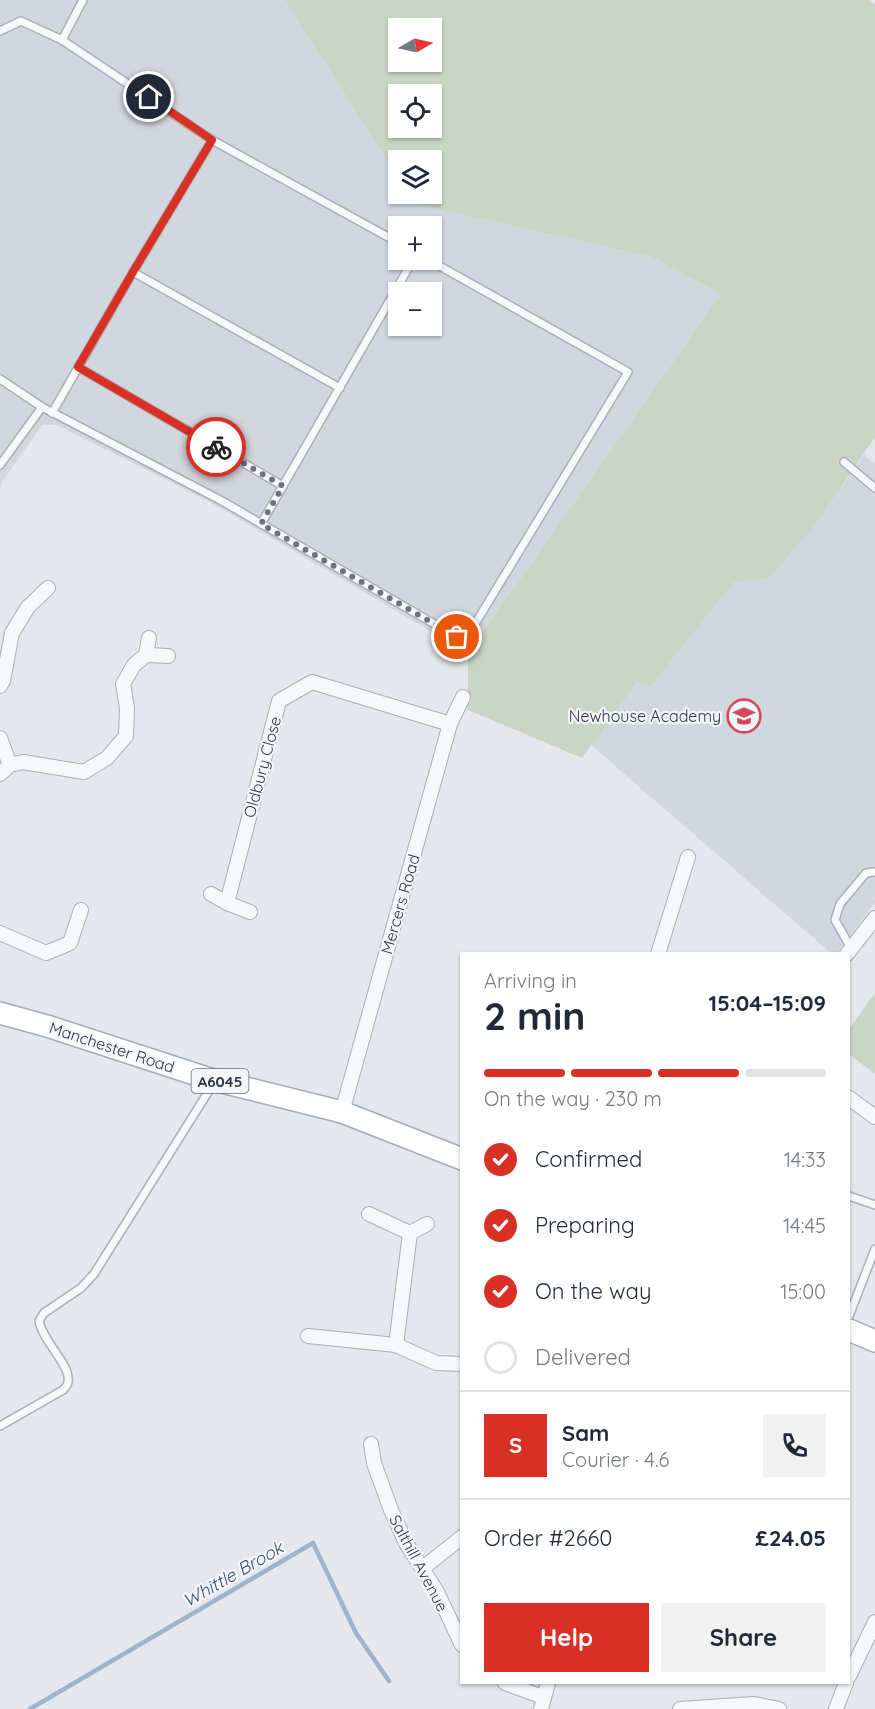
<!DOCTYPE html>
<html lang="en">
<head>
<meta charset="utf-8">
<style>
  :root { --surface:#fff; --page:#f2f2f3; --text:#1f2937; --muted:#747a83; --line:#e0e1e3; --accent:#d93025 }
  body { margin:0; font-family:Quicksand,sans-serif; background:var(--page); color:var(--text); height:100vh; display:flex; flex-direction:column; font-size:22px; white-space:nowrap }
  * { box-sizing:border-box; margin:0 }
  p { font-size:20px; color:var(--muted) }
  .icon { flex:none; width:33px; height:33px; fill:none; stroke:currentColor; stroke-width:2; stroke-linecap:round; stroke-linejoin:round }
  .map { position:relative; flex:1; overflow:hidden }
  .sheet { position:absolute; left:460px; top:952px; width:390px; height:732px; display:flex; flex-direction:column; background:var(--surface); border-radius:0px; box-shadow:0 2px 4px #0004 }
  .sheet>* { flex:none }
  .needle { width:39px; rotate:81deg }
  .controls { position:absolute; left:388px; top:18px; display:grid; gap:12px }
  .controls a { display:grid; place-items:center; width:54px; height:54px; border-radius:0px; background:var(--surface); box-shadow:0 2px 4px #0004; font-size:30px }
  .pin { position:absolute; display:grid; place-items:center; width:51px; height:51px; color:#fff; margin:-26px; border:3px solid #fff; border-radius:50%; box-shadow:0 2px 6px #0007 }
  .courier { position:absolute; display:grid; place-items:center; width:60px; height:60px; margin:-30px; border:4px solid #d93025; border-radius:50%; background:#fff; color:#222; box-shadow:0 2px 8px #0007 }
  .headline em { font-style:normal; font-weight:700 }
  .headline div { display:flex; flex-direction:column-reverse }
  .headline { display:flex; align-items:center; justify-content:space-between; height:102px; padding:0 24px }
  h1 { font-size:39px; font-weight:700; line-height:45px }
  .bar { display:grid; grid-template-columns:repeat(4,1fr); gap:9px 6px; align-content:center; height:72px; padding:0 24px }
  .bar i { height:8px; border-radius:4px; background:var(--line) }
  .bar .current { background:var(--accent) }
  .bar p { grid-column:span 4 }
  .line { display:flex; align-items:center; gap:15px; padding:0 24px; border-top:2px solid var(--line) }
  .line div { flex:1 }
  .round { display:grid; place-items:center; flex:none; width:63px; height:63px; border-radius:0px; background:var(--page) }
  ol { padding:0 24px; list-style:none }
  li { display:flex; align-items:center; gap:18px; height:66px }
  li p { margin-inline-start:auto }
  li .icon { padding:6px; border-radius:50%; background:var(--accent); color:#fff; stroke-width:4 }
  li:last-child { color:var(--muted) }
  li i { width:33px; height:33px; border:3px solid var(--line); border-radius:50% }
  .button { display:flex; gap:12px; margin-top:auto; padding:12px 24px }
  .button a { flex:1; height:69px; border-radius:0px; background:var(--accent); color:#fff; font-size:24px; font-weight:700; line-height:69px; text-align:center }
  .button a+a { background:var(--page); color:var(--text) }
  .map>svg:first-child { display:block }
  .built { fill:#d2d6de; fill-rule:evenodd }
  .green { fill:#c9d6c5; fill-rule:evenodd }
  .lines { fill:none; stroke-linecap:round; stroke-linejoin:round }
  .stream { stroke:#9fb4cc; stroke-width:4.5 }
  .service-casing { stroke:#a9aeb7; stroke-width:10 }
  .minor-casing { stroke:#a9aeb7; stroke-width:16 }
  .primary-casing { stroke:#a3abb8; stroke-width:24 }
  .service { stroke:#f7f8fa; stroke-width:7 }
  .minor { stroke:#f7f8fa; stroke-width:14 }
  .primary { stroke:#fff; stroke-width:21 }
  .done { stroke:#6c737f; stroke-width:6; stroke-dasharray:0 10.8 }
  .route { stroke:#d93025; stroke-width:8 }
  .labels { text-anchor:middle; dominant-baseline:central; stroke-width:4.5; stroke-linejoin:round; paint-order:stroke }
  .shield { fill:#f4f6f9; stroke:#676e7b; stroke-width:1.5 }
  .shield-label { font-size:15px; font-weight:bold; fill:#2b3445 }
  .poi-label { font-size:16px; fill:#2b3445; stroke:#f4f6f9; text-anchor:end }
  .street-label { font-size:16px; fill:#2b3445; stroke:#f4f6f9 }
  .water-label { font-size:18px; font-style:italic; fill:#34527a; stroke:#f4f6f9 }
</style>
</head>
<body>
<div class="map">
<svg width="875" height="1709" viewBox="0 0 875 1709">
  <rect width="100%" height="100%" fill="#e4e7ec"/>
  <g class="built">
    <path d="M0,0H285L399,179V194H408L415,204L652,257L721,294L468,653L210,502L57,425H42L2,482L0,490ZM399,226H432V260H399ZM399,292H432V326H399Z"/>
    <path d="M864,455L875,464V902L837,954H832L591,745L637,681L650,687L733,583L770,578L820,519Z"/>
  </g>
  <g class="green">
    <path d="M285,0H870L875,5V437L820,519L770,578L733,583L650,687L637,682L582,758L468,710V653L721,294L652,257L415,204L408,194H432V160H399V179ZM399,28H432V62H399ZM399,94H432V128H399Z"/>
    <path d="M875,993V1074L849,1054V1029Z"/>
  </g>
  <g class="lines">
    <path class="stream" d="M30,1709L313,1543L356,1633L389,1681"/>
    <defs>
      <g id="service">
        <path d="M0,31L21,21L62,40L212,140L399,243"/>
        <path d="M62,40L83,0"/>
        <path d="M133,272L340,388"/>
        <path d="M78,367L283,486"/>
        <path d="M0,379L42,407L222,501L457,637L475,624L628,372L429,260"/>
        <path d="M52,413L133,272L212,140"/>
        <path d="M844,462L875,488"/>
        <path d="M0,465L42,407"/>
        <path d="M261,524L413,260"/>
        <path d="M851,948L835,920L840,904L866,873L875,872"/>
        <path d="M849,1196L875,1205"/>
        <path d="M849,1316L875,1249"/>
        <path d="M0,1426L63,1390C67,1386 69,1383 68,1377C67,1362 43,1341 39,1321L44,1313L81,1288L94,1274L210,1089L213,1082"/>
      </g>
      <g id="minor">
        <path d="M146,655L149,638"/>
        <path d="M0,686L3,681L12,633L28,607L48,588"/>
        <path d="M0,738L10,765"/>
        <path d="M0,774L10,765L23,762L84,772L107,758L126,736L127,708L123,684L134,665L146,655L168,656"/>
        <path d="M211,894L227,903L250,912"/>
        <path d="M227,903L279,701L312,682L450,724"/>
        <path d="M0,933L46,953L70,943L81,910"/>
        <path d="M658,954L688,857"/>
        <path d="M847,954L875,918"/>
        <path d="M849,1098L875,1117"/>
        <path d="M342,1112L450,724L463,697"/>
        <path d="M369,1214L410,1233L427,1224"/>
        <path d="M308,1336L396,1345L436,1363L462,1364"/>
        <path d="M396,1345L410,1233"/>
        <path d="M371,1444L374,1463L391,1510L406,1543L437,1592L462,1645"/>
        <path d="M423,1568L462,1537"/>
        <path d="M849,1676L875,1622"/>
        <path d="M505,1683L543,1697"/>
        <path d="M541,1709L548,1683"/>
        <path d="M680,1709L754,1704L779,1709"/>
        <path d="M836,1709L846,1683"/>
      </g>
      <g id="primary">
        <path d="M0,1013L47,1026L210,1079L342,1112L462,1159"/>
        <path d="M849,1330L875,1341"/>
      </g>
    </defs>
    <use href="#service" class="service-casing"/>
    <use href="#minor" class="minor-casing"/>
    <use href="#primary" class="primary-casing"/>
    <use href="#service" class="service"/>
    <use href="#minor" class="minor"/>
    <use href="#primary" class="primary"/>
  </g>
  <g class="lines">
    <path class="done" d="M216,447L283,486L261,524L457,637"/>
    <path class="route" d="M149,97L212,140L133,272L78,367L216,447"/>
  </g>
  <defs>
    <symbol id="school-ring" viewBox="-11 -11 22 22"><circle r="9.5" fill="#f4f6f9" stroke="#d1495b" stroke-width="1.5"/><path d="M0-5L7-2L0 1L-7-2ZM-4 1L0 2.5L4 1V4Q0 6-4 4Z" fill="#d1495b"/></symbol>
  </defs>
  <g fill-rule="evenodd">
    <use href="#school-ring" x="725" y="697" width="38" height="38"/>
  </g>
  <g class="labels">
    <rect class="shield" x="191.5" y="1069" width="57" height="24" rx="4.5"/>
    <g class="shield-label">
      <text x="220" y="1081">A6045</text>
    </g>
    <g class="poi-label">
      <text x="721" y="716">Newhouse Academy</text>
    </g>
    <g class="street-label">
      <text transform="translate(262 767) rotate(-75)">Oldbury Close</text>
      <text transform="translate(400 904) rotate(-74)">Mercers Road</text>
      <text transform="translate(112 1047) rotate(18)">Manchester Road</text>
      <text transform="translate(419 1563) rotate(62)">Salthill Avenue</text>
    </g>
    <g class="water-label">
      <text transform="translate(233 1574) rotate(-30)">Whittle Brook</text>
    </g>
  </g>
</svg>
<div class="controls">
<a><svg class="needle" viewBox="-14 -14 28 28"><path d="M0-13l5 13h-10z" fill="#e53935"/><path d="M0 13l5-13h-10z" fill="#747a83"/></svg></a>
<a><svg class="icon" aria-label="locate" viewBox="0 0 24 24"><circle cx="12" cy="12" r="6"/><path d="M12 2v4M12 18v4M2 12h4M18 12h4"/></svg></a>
<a><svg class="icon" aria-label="layers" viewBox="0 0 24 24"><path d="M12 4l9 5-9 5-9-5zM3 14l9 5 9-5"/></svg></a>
<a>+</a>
<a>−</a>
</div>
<div class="pin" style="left:457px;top:637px;background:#ea580c"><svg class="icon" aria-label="bag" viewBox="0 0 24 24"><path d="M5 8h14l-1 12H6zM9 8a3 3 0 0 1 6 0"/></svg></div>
<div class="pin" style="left:149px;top:97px;background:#1f2937"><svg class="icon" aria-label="home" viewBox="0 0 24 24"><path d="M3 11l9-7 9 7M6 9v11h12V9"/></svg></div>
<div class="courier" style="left:216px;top:447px"><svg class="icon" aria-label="bike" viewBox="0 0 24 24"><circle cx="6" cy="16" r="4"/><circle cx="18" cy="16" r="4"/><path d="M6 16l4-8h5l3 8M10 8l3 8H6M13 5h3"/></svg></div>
<section class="sheet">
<div class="headline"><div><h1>2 min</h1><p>Arriving in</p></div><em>15:04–15:09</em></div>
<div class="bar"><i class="current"></i><i class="current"></i><i class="current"></i><i></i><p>On the way · 230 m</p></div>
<ol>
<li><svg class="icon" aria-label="check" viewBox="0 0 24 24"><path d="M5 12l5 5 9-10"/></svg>Confirmed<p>14:33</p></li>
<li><svg class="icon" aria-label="check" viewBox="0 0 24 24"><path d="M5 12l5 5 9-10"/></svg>Preparing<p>14:45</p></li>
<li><svg class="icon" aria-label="check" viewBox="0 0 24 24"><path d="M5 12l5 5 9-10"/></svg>On the way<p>15:00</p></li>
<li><i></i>Delivered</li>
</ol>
<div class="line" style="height:108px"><b class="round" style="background:var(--accent);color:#fff">S</b><div><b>Sam</b><p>Courier · 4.6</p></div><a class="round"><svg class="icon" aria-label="phone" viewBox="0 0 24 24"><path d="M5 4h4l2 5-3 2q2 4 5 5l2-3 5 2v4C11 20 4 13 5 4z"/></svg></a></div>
<div class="line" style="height:78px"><div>Order #2660</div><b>£24.05</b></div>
<div class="button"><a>Help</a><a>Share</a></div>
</section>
</div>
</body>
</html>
